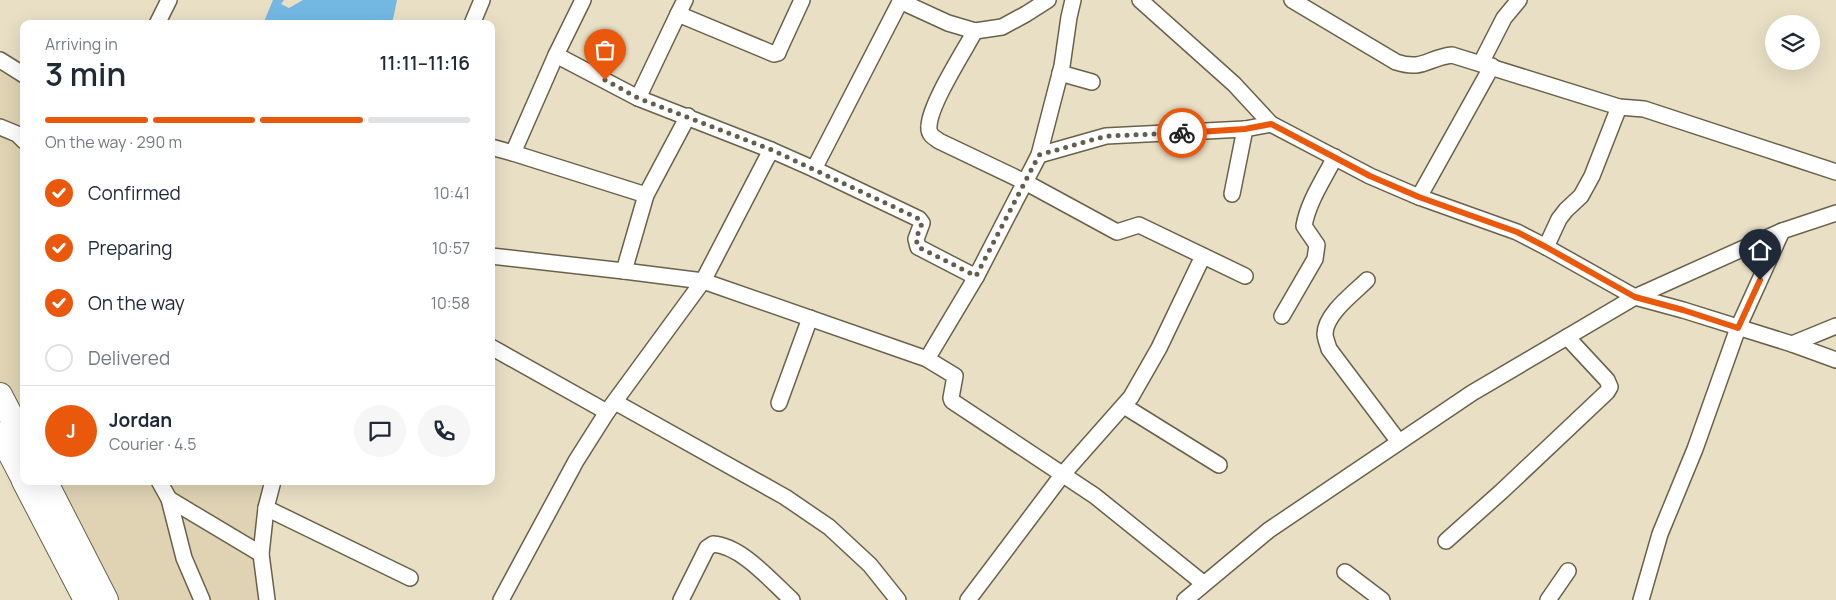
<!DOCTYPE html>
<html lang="en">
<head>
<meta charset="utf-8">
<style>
  :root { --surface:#fff; --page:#f6f6f7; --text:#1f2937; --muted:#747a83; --line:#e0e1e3; --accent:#ea580c }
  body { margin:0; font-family:Manrope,sans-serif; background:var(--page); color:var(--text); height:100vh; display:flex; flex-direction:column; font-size:19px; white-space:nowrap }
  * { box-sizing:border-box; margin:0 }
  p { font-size:16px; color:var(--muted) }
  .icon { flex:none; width:28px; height:28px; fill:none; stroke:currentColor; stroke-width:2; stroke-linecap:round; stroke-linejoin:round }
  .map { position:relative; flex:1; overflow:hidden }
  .sheet { position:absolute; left:20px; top:20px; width:475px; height:465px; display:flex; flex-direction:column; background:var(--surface); border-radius:10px; box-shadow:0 5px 20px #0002 }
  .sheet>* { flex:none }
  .fabs { position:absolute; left:1765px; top:15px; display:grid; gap:10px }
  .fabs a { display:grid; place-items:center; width:55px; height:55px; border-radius:50%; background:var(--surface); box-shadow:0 5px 20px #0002; font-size:25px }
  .pin { position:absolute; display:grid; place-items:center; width:42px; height:42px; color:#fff; margin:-51px -21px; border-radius:50% 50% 50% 0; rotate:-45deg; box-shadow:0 0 5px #0007 }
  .pin .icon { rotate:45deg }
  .courier { position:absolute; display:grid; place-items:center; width:50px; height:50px; margin:-25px; border:4px solid #ea580c; border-radius:50%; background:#fff; color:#222; box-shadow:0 1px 6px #0007 }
  .overview em { font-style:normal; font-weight:600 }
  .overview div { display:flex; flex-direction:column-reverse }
  .overview { display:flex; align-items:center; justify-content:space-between; height:85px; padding:0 25px }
  h1 { font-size:32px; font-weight:600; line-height:38px }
  .bar { display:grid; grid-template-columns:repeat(4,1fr); gap:8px 5px; align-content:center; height:60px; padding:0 25px }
  .bar i { height:6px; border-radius:4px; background:var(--line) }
  .bar .current { background:var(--accent) }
  .bar p { grid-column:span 4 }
  .line { display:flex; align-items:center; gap:12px; padding:0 25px; border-top:1px solid var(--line) }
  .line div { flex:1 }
  .round { display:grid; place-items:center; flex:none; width:52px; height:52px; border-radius:26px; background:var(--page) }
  ol { padding:0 25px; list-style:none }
  li { display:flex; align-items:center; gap:15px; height:55px }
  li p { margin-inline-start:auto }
  li .icon { padding:5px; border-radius:50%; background:var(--accent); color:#fff; stroke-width:4 }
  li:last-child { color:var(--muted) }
  li i { width:28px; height:28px; border:2px solid var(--line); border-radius:50% }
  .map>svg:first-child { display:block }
  .built { fill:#dfd3b3 }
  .water { fill:#73b8e3 }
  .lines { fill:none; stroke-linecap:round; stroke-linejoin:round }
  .minor-casing { stroke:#696149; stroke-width:18 }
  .primary-casing { stroke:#696149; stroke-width:26 }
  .minor { stroke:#fff; stroke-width:15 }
  .primary { stroke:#fff; stroke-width:24 }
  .done { stroke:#645e4f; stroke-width:5; stroke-dasharray:0 9 }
  .route { stroke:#ea580c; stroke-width:6 }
</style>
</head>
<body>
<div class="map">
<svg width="1836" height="600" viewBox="0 0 1836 600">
  <rect width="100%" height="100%" fill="#e8dfc5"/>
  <g class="built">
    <path d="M0,60L24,75V441L0,395Z"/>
    <path d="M45,481H275L261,554L267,600H106Z"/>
  </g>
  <path class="water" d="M273,0H284L281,4L289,8L303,0H397L392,24H263Z"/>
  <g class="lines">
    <defs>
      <g id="minor">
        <path d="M1140,0L1234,84L1271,124L1370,176L1419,197L1517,232L1546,247L1635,297L1683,310L1792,344L1836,360"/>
        <path d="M1292,0L1396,62C1423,71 1427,58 1452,55L1619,107L1644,109L1836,172"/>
        <path d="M900,1L948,23L975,31L1002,27L1026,14L1048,0"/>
        <path d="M678,14L685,0"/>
        <path d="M157,24L169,0"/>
        <path d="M472,24L482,0"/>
        <path d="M975,31C963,53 930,104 929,126C928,134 933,137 939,141L1025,182L1117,232L1139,225L1245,276"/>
        <path d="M556,55L583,0"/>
        <path d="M0,60L24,75"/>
        <path d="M1481,63L1504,18L1519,0"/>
        <path d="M1060,73L1092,82"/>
        <path d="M638,98L678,14L774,54L778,53L779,50L802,0"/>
        <path d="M688,116L646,195L513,153L556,55L638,98L771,150"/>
        <path d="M0,127L17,134L24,141"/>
        <path d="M491,147L513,153"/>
        <path d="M1039,155L1106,136L1245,129L1271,124"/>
        <path d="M814,169L919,219L922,223L916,239L918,247L976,277"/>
        <path d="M1232,194L1245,129"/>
        <path d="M1419,197L1492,66"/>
        <path d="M1546,247L1559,219L1566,210L1581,196L1592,176L1619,107"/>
        <path d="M491,256L624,271L703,281L927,359L955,376L951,398L952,401L1095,496L1203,583"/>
        <path d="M624,271L646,195"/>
        <path d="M1367,280C1354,293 1325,314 1325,334C1325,338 1328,345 1329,349L1399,442"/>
        <path d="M1282,316L1315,259L1317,245L1304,226C1308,202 1324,179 1335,157"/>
        <path d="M1792,344L1836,326"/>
        <path d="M491,347L607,412"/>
        <path d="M927,359L976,277L1039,155L1062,66L1069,17L1073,0"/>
        <path d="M615,402L785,497L829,527L870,565L898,600"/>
        <path d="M779,403L810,318"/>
        <path d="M1124,406L1219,465"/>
        <path d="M159,481L169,499L184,558L202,600"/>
        <path d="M169,499L261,554"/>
        <path d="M266,508L410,578"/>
        <path d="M1446,541L1502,491L1607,392L1610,387L1607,380L1567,337"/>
        <path d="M1345,572L1382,600"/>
        <path d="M267,600L261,554L266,508L273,481"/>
        <path d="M501,600L576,461L607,412L703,281L771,150L814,169L901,0"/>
        <path d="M681,600L707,548L713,544C742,546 771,581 792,600"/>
        <path d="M968,600L1063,474L1131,397L1159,348L1203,256"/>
        <path d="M1185,600L1269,530L1472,393L1635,297L1782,231L1836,213"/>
        <path d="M1548,600L1568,571"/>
        <path d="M1641,600L1660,534L1695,449L1738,328L1782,231"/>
      </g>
      <g id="primary">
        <path d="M0,395L24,441"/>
        <path d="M0,434L24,480"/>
        <path d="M24,481L86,600"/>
        <path d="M45,481L106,600"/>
      </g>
    </defs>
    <use href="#minor" class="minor-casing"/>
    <use href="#primary" class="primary-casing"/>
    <use href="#minor" class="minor"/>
    <use href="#primary" class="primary"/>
  </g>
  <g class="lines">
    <path class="done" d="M605,80L638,98L772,150L911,215L919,219L922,223L916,239L918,247L976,276L1039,155L1106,136L1182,133"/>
    <path class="route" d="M1182,133L1245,129L1271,124L1370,176L1419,197L1517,232L1546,247L1635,297L1683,310L1738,328L1760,280"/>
  </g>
</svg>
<div class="fabs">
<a><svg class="icon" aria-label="layers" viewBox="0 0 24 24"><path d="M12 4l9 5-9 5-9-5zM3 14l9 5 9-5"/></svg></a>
</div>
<div class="pin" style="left:605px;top:80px;background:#ea580c"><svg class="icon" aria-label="bag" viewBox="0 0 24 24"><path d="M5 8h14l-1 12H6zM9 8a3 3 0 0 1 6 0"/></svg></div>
<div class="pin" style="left:1760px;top:280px;background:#1f2937"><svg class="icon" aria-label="home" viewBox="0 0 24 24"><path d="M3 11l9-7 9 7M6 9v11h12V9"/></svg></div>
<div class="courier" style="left:1182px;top:133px"><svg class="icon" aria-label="bike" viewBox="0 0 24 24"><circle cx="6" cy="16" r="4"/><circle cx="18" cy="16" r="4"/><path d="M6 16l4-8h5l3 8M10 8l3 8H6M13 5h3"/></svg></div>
<section class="sheet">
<div class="overview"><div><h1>3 min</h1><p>Arriving in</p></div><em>11:11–11:16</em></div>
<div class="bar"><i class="current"></i><i class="current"></i><i class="current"></i><i></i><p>On the way · 290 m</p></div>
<ol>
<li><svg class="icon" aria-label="check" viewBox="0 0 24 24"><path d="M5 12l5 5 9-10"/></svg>Confirmed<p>10:41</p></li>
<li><svg class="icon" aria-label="check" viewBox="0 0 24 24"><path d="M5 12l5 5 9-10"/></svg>Preparing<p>10:57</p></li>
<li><svg class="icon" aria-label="check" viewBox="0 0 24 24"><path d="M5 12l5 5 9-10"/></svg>On the way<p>10:58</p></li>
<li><i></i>Delivered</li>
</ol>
<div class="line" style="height:90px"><b class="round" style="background:var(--accent);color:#fff">J</b><div><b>Jordan</b><p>Courier · 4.5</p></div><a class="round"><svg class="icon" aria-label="chat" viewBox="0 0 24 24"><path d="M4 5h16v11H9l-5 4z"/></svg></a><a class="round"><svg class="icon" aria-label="phone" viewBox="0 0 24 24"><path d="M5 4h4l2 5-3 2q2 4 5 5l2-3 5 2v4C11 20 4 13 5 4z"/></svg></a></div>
</section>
</div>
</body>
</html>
